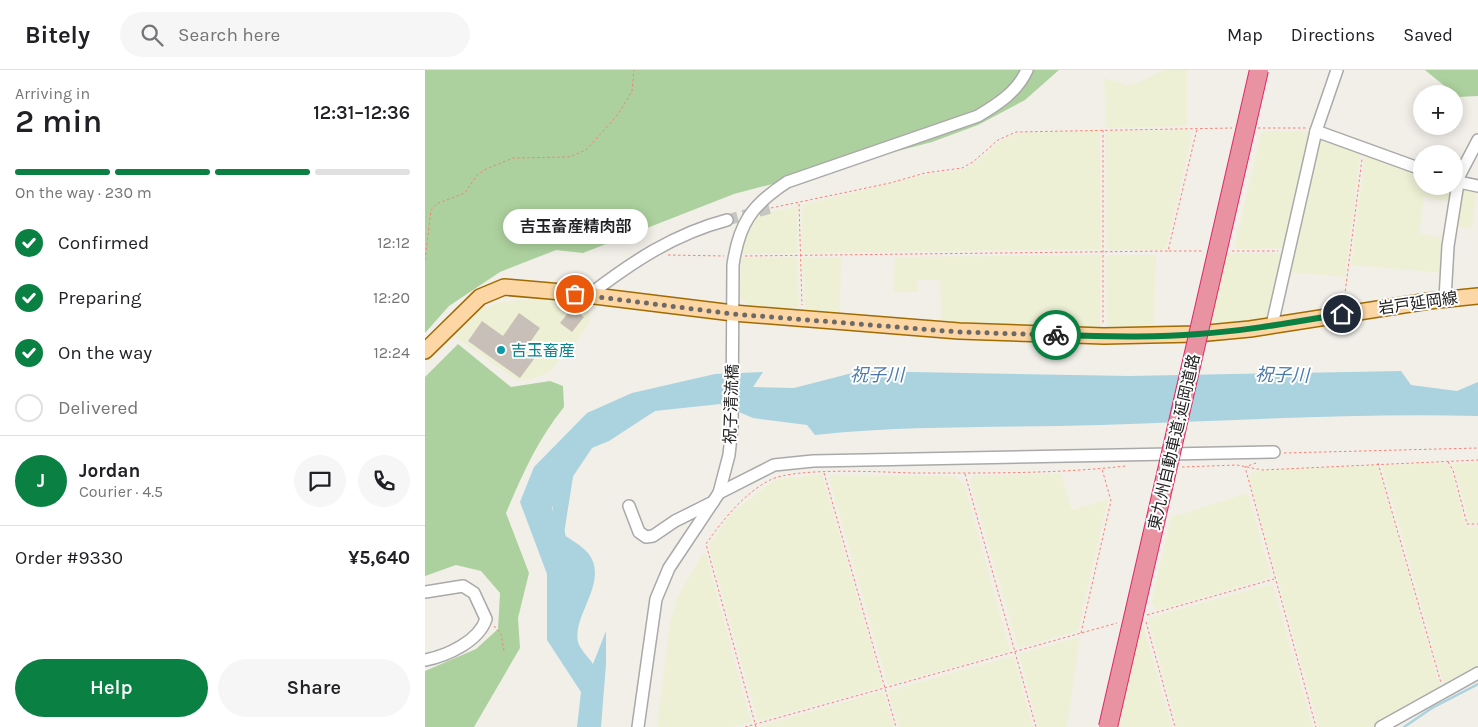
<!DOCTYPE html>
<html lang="en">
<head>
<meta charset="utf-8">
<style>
  :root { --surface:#fff; --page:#f6f6f6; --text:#202124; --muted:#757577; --line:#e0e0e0; --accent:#0b8043 }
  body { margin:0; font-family:Karla,"Noto Sans JP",sans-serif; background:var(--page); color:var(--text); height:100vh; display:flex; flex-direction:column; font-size:19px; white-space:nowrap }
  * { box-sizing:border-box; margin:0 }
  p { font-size:16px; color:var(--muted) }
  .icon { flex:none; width:28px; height:28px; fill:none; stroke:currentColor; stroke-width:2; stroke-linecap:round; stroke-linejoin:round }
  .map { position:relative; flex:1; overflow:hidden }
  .drawer { display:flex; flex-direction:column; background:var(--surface); width:425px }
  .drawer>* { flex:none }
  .buttons { position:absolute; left:988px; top:15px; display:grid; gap:10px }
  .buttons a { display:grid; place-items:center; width:50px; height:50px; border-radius:50%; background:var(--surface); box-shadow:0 2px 12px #0003; font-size:25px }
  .pin { position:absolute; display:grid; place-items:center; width:42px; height:42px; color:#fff; margin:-21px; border:2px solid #fff; border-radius:50%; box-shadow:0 1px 5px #0007 }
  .courier { position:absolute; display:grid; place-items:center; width:50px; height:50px; margin:-25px; border:4px solid #0b8043; border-radius:50%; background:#fff; color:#222; box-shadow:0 1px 6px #0007 }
  .bubble { position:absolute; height:35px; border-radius:18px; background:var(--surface); box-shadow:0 2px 12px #0003; font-size:16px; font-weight:600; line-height:35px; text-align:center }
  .summary em { font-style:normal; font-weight:600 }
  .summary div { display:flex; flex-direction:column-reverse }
  .summary { display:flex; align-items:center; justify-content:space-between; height:85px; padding:0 15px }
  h1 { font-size:32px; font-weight:600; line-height:38px }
  .bar { display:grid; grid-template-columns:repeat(4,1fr); gap:8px 5px; align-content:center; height:60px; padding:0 15px }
  .bar i { height:6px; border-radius:4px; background:var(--line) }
  .bar .current { background:var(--accent) }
  .bar p { grid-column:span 4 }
  .line { display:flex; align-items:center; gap:12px; padding:0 15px; border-top:1px solid var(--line) }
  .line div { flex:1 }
  .round { display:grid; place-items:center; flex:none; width:52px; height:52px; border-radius:26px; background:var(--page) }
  ol { padding:0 15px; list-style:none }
  li { display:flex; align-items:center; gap:15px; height:55px }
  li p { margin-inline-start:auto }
  li .icon { padding:5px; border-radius:50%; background:var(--accent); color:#fff; stroke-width:4 }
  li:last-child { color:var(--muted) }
  li i { width:28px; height:28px; border:2px solid var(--line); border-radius:50% }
  .button { display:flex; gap:10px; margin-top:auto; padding:10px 15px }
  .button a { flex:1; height:58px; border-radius:30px; background:var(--accent); color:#fff; font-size:20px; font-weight:600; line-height:58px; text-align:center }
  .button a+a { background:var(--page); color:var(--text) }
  header { display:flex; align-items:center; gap:30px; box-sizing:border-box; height:70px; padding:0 25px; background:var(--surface); border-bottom:1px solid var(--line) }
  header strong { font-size:24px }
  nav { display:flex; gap:28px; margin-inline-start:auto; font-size:18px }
  .search { width:350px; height:45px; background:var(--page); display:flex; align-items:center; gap:12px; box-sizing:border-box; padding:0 18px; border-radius:28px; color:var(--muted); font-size:19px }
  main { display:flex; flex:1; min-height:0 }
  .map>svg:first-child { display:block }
  .farmland { fill:#eef0d5 }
  .forest { fill:#add19e }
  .water { fill:#aad3df }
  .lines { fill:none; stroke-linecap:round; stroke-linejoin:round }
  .stream { stroke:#aad3df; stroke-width:2.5 }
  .river { stroke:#aad3df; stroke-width:15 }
  .building { fill:#c7bfb8 }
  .minor-tunnel { stroke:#c8c6c1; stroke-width:11; stroke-dasharray:11 5.5; stroke-linecap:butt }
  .minor-casing { stroke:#a9a9a9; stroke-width:14 }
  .major-casing { stroke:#a06b00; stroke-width:18 }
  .path { stroke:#fa8072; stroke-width:1; stroke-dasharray:2.5 2.5; stroke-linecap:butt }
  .minor { stroke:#fff; stroke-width:11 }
  .major { stroke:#fcd6a4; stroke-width:15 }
  .highway-bridge-casing { stroke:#dc2a67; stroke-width:20; stroke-linecap:butt }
  .highway-bridge { stroke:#e892a2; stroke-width:18 }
  .done { stroke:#6b6a68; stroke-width:5; stroke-dasharray:0 9 }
  .route { stroke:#0b8043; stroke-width:6 }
  .culture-dot { fill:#0f9aa8; stroke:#fff; stroke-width:2 }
  .labels { text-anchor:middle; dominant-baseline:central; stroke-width:4; stroke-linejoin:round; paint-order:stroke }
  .street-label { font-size:16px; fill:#222; stroke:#fff }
  .culture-label { font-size:16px; fill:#0d838f; stroke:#fff; text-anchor:start }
  .water-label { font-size:18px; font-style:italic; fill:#4a7aab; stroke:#fff }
</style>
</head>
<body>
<header>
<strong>Bitely</strong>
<div class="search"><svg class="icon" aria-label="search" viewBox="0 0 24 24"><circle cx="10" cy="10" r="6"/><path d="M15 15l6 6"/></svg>Search here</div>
<nav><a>Map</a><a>Directions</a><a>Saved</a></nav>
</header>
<main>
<section class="drawer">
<div class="summary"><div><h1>2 min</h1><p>Arriving in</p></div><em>12:31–12:36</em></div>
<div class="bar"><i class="current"></i><i class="current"></i><i class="current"></i><i></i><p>On the way · 230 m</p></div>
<ol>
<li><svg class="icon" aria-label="check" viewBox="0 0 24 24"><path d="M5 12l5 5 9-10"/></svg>Confirmed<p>12:12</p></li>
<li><svg class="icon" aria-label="check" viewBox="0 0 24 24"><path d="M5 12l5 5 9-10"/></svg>Preparing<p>12:20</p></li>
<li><svg class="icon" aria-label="check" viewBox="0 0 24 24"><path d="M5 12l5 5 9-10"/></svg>On the way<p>12:24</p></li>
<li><i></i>Delivered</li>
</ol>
<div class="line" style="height:90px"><b class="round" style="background:var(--accent);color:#fff">J</b><div><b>Jordan</b><p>Courier · 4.5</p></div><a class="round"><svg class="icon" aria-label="chat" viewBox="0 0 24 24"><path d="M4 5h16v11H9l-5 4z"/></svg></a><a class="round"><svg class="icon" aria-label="phone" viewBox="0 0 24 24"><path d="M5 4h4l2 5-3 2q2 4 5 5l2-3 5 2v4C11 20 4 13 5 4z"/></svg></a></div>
<div class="line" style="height:65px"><div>Order #9330</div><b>¥5,640</b></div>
<div class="button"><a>Help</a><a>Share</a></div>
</section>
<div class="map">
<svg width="1053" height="657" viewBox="0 0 1053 657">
  <rect width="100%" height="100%" fill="#f2efe9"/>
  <g class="farmland">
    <path d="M739,0H762V56L681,58L679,8L701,15L710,14Z"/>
    <path d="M675,60L676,179L377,183V135L500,105L536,100L550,93L574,72L592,63Z"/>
    <path d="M763,60L767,65L742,175L737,180H683L681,177L680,64L683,61Z"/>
    <path d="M839,61H886L859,178L812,179L810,174L836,64Z"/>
    <path d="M894,66L936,81L920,207L862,202Z"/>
    <path d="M940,83L996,103V116H1029L1028,132L999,127L994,163L1022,169L1019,203L926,195Z"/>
    <path d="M1035,118L1052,120L1047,159L1029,156Z"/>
    <path d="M372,136V183L317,184L320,170L331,146Z"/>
    <path d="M801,183H859L843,251L783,260Z"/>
    <path d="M676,185L675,260L516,254L515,210H493V222H468L470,187Z"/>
    <path d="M683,185H731L729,261H682L680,187Z"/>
    <path d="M372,187L374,237L370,240L323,236L314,225L317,188Z"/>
    <path d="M416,187L415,244L383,241L380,238L377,190L379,188Z"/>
    <path d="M97,230H132L163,237L165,250L159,262L124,302L107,309L93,311L30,267L55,240L75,232Z"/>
    <path d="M1053,392V452L1045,454L1030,400L1026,394Z"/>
    <path d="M1021,393L1027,401L1040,454L1044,458L1053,456V600L1021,616L1017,609L957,395Z"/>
    <path d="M951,395L954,398L1015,617L948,657H894L824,407L829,401Z"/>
    <path d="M397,404L457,614L456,617L333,651L285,481V473L307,443L344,414L354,409Z"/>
    <path d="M636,404L647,440L683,429L653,561L593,578L546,414V409L550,405Z"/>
    <path d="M405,405L531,406L540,416L585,581L463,615L404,408Z"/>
    <path d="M823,423L846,505L844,508L733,540L726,534L746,447Z"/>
    <path d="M278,483L281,484L326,652L309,657H232L245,553L253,526Z"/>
    <path d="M846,514L848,515L888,657H752L723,548Z"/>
    <path d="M716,551H717L747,657H691Z"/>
    <path d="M655,567L642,657H613L594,584Z"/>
    <path d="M587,586L589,587L608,657H474L463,621Z"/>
    <path d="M458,621L469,657H334L335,656Z"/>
  </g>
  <g class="forest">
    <path d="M0,0H634L600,30L553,55L507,72L309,124L158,183L131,180L75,202L24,236L0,263Z"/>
    <path d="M1000,0H1053V26L1033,27Z"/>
    <path d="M33,274L86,317L125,311L138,316L139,337C113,369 97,405 81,443L104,503L93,548L95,578L49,657H0V601L51,579L73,559L75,523L56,501L31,495L0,506V307Z"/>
  </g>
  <path class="water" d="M435,301L704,306L976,301L986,315L1032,321L1053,312V346C927,343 802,351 676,355C581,358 484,355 390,365L382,355L328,348L295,334L230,341L184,371L167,378L127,438L132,460C141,467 155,474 163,483C185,511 147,545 153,572C155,579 164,588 168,594L181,561V594L176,657H152L156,622L122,570V504L95,432L109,397L162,343L207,323L290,304L338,302L328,317L369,318Z"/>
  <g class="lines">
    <path class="stream" d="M979,657L1007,638L1053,614"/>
    <path class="river" d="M135,479L132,460L141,403"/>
  </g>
  <g class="building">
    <path d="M147,238L159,247L147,262L135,253Z"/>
    <path d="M94,243L115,258L99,281L109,289L95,308L43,271L57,251L78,266Z"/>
  </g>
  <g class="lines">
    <path class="minor-tunnel" d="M302,150L346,138"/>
    <defs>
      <g id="minor">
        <path d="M891,61L996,99"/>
        <path d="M1029,111L1053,116"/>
        <path d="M1031,112L1053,70"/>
        <path d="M164,225C207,192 249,164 302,150"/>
        <path d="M1020,229L1023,176L1033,113"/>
        <path d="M847,255L891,61L912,0"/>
        <path d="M294,423L349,395L388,391L849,382"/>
        <path d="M204,436L214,462L221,467L228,466L250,451L288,432"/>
        <path d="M0,522L38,516L49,523L61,549C54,571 22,586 0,590"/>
        <path d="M213,657L231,529L244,498L294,423L304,385L307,357L308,195C314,153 327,135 362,112L553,46C573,34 592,22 602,0"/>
        <path d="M956,657L1053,603"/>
      </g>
      <path id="major" d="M0,281L55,227L79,217L137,222L308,243L534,261L679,266L772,264L825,259L1004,231L1053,226"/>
    </defs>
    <use href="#minor" class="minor-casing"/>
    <use href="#major" class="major-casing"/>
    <g class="path">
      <path d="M833,58H882"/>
      <path d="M678,60V253"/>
      <path d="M374,134L377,235"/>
      <path d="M346,138L465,113L500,103L537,98L548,92L573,70L591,62L807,58"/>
      <path d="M744,181H778"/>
      <path d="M807,181H853"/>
      <path d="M243,185L299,186"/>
      <path d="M320,186L743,181L772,59"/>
      <path d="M0,190L6,140L11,134L40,123L52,105L59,100L88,88L144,87L161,80L189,49L197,38L207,21L209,0"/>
      <path d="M919,231L937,89"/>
      <path d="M859,383L1053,378"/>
      <path d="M1023,392L1028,400L1042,454H1053"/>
      <path d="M831,393L820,397L891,657"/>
      <path d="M953,393L1016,613"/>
      <path d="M757,397L812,395L837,400L1053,390"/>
      <path d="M399,403L471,657"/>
      <path d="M540,404L611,657"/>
      <path d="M722,545L849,509"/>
      <path d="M721,552L750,657"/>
      <path d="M69,556L76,564L79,581"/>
      <path d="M656,563L686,431L677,399"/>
      <path d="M320,657L692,553"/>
      <path d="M331,657L281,474C298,450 318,424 345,410C371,397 456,402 488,403C559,403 630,404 701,396"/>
    </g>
    <use href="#minor" class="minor"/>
    <use href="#major" class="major"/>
    <defs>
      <path id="highway-bridge" d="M683,657L834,0"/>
    </defs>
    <use href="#highway-bridge" class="highway-bridge-casing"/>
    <use href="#highway-bridge" class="highway-bridge"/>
  </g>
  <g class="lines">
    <path class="done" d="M150,224L308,244L534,262L631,265"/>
    <path class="route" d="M631,265C679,266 726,268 773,264C821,261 869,252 917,244"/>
  </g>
  <circle class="culture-dot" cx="76" cy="280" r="5"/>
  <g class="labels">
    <g class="street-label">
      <text transform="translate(993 233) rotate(-8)">岩戸延岡線</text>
      <text transform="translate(306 334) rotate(-88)">祝子清流橋</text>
      <text transform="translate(749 372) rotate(-77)">東九州自動車道;延岡道路</text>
    </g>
    <g class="culture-label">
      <text x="86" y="280">吉玉畜産</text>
    </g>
    <g class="water-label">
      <text x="452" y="305">祝子川</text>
      <text transform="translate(857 305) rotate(1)">祝子川</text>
    </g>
  </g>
</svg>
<div class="buttons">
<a>+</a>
<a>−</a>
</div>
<div class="pin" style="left:150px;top:224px;background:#ea580c"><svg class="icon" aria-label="bag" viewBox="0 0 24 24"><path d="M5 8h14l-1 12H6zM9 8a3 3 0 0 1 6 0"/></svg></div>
<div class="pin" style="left:917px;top:244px;background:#1f2937"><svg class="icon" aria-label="home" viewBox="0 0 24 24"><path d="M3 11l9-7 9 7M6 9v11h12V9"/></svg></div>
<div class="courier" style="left:631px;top:265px"><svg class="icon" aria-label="bike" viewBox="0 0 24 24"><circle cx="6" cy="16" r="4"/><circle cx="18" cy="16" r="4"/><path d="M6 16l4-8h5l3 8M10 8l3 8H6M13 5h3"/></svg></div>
<div class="bubble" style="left:78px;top:139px;width:145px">吉玉畜産精肉部</div>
</div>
</main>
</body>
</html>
